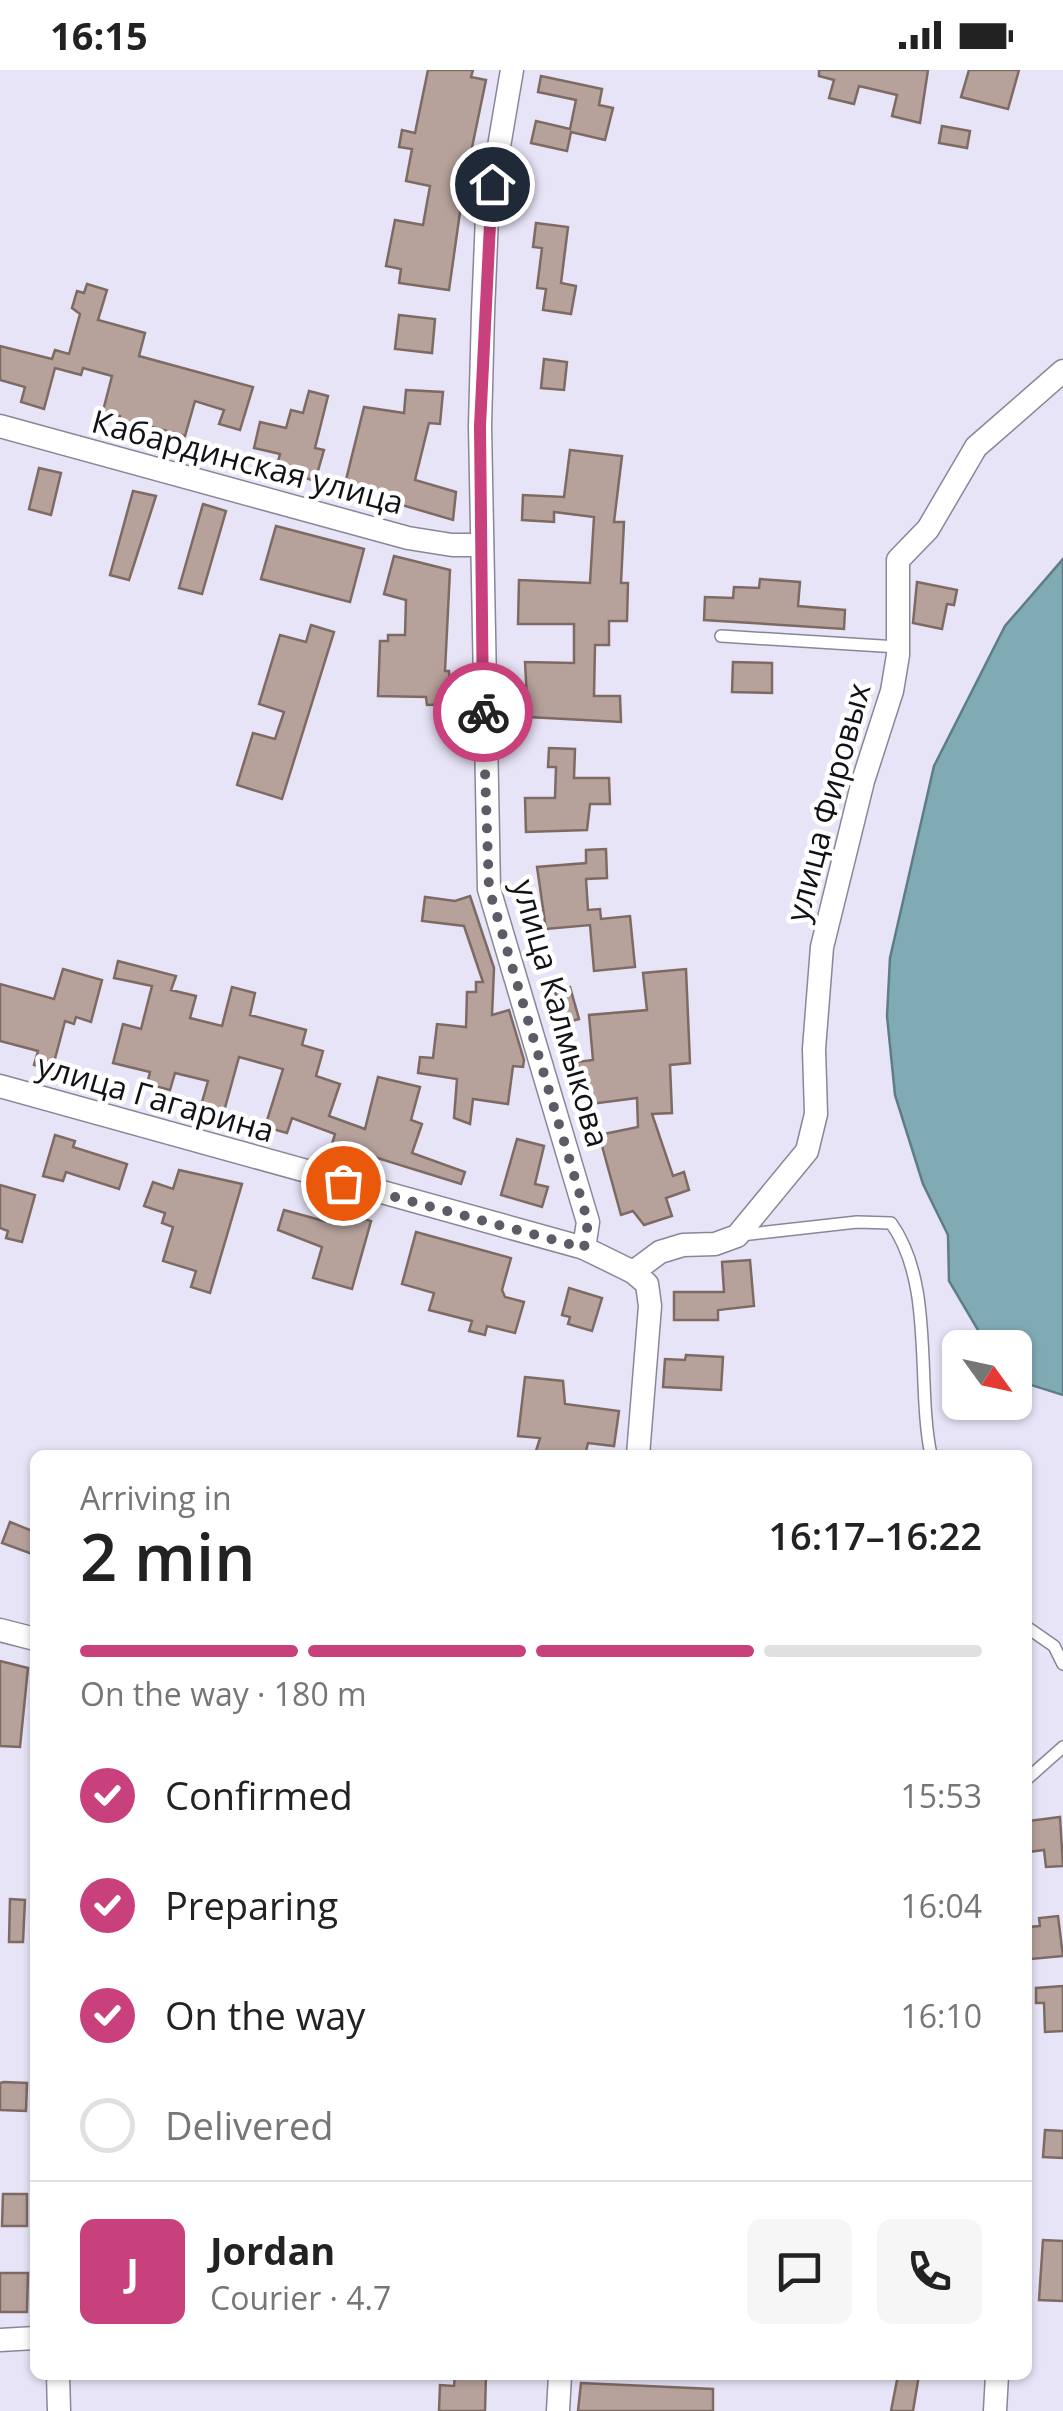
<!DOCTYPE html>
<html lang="en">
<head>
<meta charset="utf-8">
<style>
  :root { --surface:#fff; --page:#f6f6f6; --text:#222; --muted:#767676; --line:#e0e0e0; --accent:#c8407c }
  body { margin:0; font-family:"Open Sans",sans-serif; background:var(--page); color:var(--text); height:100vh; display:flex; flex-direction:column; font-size:38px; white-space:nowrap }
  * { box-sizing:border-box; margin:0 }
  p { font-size:32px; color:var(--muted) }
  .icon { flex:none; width:55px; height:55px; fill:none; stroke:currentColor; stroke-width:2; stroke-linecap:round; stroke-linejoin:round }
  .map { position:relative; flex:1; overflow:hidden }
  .drawer { position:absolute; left:30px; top:1380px; width:1002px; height:930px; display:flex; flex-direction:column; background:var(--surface); border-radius:15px; box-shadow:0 2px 8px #0004 }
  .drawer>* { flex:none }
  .needle { width:65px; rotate:123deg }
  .tools { position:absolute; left:942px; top:1260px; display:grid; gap:20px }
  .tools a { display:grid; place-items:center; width:90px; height:90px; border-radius:15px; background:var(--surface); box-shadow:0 2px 8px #0004; font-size:50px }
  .pin { position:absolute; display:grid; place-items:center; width:85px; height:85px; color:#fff; margin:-42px; border:5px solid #fff; border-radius:50%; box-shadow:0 2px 10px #0007 }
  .courier { position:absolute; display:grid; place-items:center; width:100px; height:100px; margin:-50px; border:8px solid #c8407c; border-radius:50%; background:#fff; color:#222; box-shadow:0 2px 12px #0007 }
  .headline em { font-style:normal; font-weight:600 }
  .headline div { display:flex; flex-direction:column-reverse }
  .headline { display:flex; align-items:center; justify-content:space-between; height:170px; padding:0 50px }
  h1 { font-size:65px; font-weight:600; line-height:75px }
  .bar { display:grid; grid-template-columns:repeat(4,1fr); gap:15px 10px; align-content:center; height:120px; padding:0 50px }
  .bar i { height:12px; border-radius:8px; background:var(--line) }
  .bar .selected { background:var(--accent) }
  .bar p { grid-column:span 4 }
  .line { display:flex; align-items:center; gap:25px; padding:0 50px; border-top:2px solid var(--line) }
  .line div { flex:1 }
  .round { display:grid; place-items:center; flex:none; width:105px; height:105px; border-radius:15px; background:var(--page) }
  ol { padding:0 50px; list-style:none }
  li { display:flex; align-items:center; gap:30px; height:110px }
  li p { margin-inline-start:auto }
  li .icon { padding:10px; border-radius:50%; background:var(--accent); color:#fff; stroke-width:4 }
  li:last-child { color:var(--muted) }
  li i { width:55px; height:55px; border:5px solid var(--line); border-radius:50% }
  .status { display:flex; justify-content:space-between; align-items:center; height:70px; padding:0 50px; background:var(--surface); direction:ltr }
  .status svg { height:28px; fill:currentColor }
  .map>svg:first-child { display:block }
  .water { fill:#80abb5; stroke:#5f7d86; stroke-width:2.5 }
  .building { fill:#b7a29b; stroke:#7d6a63; stroke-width:2.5 }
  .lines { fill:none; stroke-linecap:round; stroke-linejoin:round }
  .lane-casing { stroke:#898698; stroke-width:14 }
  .street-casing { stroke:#898698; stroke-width:25 }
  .lane { stroke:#fff; stroke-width:11 }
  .street { stroke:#fff; stroke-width:22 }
  .done { stroke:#5d5b66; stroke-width:10; stroke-dasharray:0 18 }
  .route { stroke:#c8407c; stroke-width:12 }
  .labels { text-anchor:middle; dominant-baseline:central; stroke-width:9; stroke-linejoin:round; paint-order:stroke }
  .street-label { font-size:32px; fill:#121117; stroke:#fff }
</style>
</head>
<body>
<div class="status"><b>16:15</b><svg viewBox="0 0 49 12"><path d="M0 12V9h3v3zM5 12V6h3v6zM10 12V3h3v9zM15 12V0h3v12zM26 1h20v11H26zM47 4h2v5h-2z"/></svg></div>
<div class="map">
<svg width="1063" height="2341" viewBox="0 0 1063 2341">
  <rect width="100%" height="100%" fill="#e8e4f8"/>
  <path class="water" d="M1063,489V1325L1015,1310V1278L988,1277L949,1211L948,1165L923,1114L895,1025L887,946L890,888L934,696L1005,556Z"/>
  <g class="building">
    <path d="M428,0H473L471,7L486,10L463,121L449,220L399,213L401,199L386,196L395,150L423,155L430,116L406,111L412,79L399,77L402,60L415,63Z"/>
    <path d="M819,0H928L920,53L892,46L897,25L859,16L854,34L829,28L834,10L819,6Z"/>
    <path d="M969,0H1019L1008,39L961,27Z"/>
    <path d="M541,6L602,19L599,35L613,38L605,70L571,62L567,81L531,73L536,51L570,59L576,30L538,22Z"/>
    <path d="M942,56L970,61L967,78L939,73Z"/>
    <path d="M536,153L568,157L561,213L576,216L571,244L543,240L546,219L537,218L542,178L533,177Z"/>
    <path d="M87,214L107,220L98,250L145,263L139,286L253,317L240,360L219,354L224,340L195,331L185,366L134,352L131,363L116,359L120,346L103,341L112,306L83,298L81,305L55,298L44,339L21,332L25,317L0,310V276L52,289L55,280L69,284L80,244L72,238L77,221L84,223Z"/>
    <path d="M399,245L435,249L432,283L395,279Z"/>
    <path d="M544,289L567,292L564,320L541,318Z"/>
    <path d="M406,320L443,322L440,354L429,353L415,410L456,422L453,450L344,418L364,337L404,343Z"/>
    <path d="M309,321L328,326L315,378L324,380L315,411L276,399L280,384L254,378L260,352L286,358L291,340L303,343Z"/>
    <path d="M570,380L622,386L614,452H624L621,513H628L627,551H609V575H595L594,626H620L621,652L528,647L525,592L574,593V554H518L519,510L590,513L594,447L554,442V452L522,450L523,425L564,427Z"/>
    <path d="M39,398L61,403L51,445L29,439Z"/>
    <path d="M133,421L156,426L129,510L110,505Z"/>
    <path d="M203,434L226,441L202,524L179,518Z"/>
    <path d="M276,456L364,479L350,532L261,509Z"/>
    <path d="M394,486L450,500L445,601H449L451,634L427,635L426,627L378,626L380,571H388V565H405L406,530L384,524Z"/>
    <path d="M760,509L800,512L798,536L845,540L844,559L704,550L705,527L733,528L734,517L759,518Z"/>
    <path d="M917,512L957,520L954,535L947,534L942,559L913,553Z"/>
    <path d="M311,555L334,562L282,729L237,715L253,663L275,669L284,642L259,634L280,565L306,572Z"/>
    <path d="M733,592L772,593V623L732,622Z"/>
    <path d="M549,678L575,679L574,708H609L610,734H590L587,760L526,762L525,728H555L556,697H548Z"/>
    <path d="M606,779L607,808L586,809L588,840L600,839L601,849L630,846L635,897L594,901L590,855L546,859L537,797L586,793V780Z"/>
    <path d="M470,826L494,898L492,945L509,940L524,990L523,997L513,996L508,1034L473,1029L470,1054L454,1048L457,1009L418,1003L420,987L433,988L437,954L466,957L467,922H476V912H483L464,856L422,851L425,827L455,831Z"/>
    <path d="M118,891L176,906L171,920L196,926L190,948L222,956L232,917L255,923L250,945L306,960L302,975L323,981L316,1006L340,1014L329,1046L365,1059L378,1007L420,1017L411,1050L422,1054L412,1083L465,1102L461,1114L332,1074L335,1064L292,1048L287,1063L265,1057L283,999L239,987L223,1045L200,1039L208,1011L175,1003L170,1020L147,1014L150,1002L113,993L123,954L141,959L152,916L114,908Z"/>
    <path d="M63,899L102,910L91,952L76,947L74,954L65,951L52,1000L34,995L38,981L0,971V914L54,929Z"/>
    <path d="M686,899L690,993L670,995L672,1043L652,1044L673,1106L684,1102L689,1120L666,1128L672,1146L644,1155L633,1141L621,1145L599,1065L638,1057L637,1028L591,1034L577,992L593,990L589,945L647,940L643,903Z"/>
    <path d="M570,917L579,949L564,953L555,922Z"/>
    <path d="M55,1065L75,1071L73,1077L127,1094L119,1119L66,1102L63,1111L43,1106Z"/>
    <path d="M517,1069L544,1076L535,1114L548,1117L542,1137L501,1125Z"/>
    <path d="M179,1100L242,1114L210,1223L191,1217L196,1201L163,1191L173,1157L162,1153L165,1143L144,1136L153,1112L173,1119Z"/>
    <path d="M0,1115L35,1125L22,1172L6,1168L8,1161L0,1158Z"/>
    <path d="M284,1140L331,1153L335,1140L371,1151L352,1219L313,1208L322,1177L278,1160Z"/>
    <path d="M416,1162L511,1188L502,1220L505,1227L524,1232L515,1263L487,1256L485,1265L469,1261L472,1251L429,1240L434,1223L402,1214Z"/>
    <path d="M750,1190L754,1236L718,1240V1250H674V1222H724L722,1192Z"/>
    <path d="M569,1218L602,1228L592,1261L568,1254L570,1247L562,1245Z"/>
    <path d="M686,1285L723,1287L721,1320L663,1317L665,1289L685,1290Z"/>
    <path d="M525,1307L563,1311L565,1334L619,1341L614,1376L588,1373L585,1385L536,1381L540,1368L518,1366Z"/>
    <path d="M10,1452L35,1462V1485L2,1473Z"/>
    <path d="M0,1591L28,1598L20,1677L0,1676Z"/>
    <path d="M1060,1747L1063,1796L1046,1797L1044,1780L1028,1782V1751Z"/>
    <path d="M10,1829L25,1830L23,1872H9Z"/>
    <path d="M1058,1846L1063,1886L1031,1889L1028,1857L1040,1856L1039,1848Z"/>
    <path d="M1063,1916V1961L1045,1962L1044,1933H1036V1918Z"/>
    <path d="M4,2012L27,2013L26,2041L0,2040V2013Z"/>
    <path d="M1045,2060L1063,2061V2088L1043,2087Z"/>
    <path d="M3,2124H27V2156H2Z"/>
    <path d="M1043,2170L1063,2171V2231L1039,2230Z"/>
    <path d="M0,2203H28L27,2242H0Z"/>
    <path d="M455,2305H486L485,2341H439L440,2315L454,2316Z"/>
    <path d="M898,2305H919L913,2341H891Z"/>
    <path d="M581,2313L713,2319V2341H578Z"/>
  </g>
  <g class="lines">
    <defs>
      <g id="lane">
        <path d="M721,566L898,577"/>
        <path d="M741,1165L857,1152L891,1153C935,1214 916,1314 931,1385"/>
        <path d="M1028,1558L1054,1576L1063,1594"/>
        <path d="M1028,1708L1063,1677"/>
      </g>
      <g id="street">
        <path d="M512,0L487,147L483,243L480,356L489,819L588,1152L584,1178"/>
        <path d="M0,356L408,468L452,475H482"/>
        <path d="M0,1016L584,1178L633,1202L647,1214L650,1236L638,1385"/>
        <path d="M633,1202L660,1182L683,1175L715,1174L737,1166L807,1081L816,1044L814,979L822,877L863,711L892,621L898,585V490L928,459L976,377L1063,301"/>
        <path d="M0,1560L35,1569"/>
        <path d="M0,2270L35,2268"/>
        <path d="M58,2305L59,2341"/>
        <path d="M558,2341L560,2305"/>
        <path d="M995,2341L997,2305"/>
      </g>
    </defs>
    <use href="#lane" class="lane-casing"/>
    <use href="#street" class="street-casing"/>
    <use href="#lane" class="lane"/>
    <use href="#street" class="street"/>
  </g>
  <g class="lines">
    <path class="done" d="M343,1113L584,1178L588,1152L489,819L483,642"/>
    <path class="route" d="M483,642L480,356L492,114"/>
  </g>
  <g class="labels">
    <g class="street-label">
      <text transform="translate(248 391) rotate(15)">Кабардинская улица</text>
      <text transform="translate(827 732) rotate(-75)">улица Фировых</text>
      <text transform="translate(562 943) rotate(74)">улица Калмыкова</text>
      <text transform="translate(156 1027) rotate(16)">улица Гагарина</text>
    </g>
  </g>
</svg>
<div class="tools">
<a><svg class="needle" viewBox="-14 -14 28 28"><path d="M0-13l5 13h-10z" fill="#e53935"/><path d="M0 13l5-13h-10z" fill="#767676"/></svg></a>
</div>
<div class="pin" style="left:343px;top:1113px;background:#ea580c"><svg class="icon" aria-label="bag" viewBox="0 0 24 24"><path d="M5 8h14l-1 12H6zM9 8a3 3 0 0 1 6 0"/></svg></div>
<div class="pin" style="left:492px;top:114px;background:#1f2937"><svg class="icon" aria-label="home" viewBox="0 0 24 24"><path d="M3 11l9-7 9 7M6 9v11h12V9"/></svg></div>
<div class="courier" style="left:483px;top:642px"><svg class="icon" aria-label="bike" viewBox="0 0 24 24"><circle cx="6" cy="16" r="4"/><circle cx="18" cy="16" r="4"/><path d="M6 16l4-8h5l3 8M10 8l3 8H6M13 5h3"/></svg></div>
<section class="drawer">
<div class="headline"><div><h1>2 min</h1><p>Arriving in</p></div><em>16:17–16:22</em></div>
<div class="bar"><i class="selected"></i><i class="selected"></i><i class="selected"></i><i></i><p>On the way · 180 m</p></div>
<ol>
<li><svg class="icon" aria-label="check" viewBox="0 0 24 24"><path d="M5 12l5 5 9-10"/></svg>Confirmed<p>15:53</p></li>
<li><svg class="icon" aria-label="check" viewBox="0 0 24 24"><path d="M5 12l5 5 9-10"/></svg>Preparing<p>16:04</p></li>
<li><svg class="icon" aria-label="check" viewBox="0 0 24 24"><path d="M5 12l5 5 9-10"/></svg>On the way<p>16:10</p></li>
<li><i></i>Delivered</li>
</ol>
<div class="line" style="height:180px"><b class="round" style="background:var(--accent);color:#fff">J</b><div><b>Jordan</b><p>Courier · 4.7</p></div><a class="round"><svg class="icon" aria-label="chat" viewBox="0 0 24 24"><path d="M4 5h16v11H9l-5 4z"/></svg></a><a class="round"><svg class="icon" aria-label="phone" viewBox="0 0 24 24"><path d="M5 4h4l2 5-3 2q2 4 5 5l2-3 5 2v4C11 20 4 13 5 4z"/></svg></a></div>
</section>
</div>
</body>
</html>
